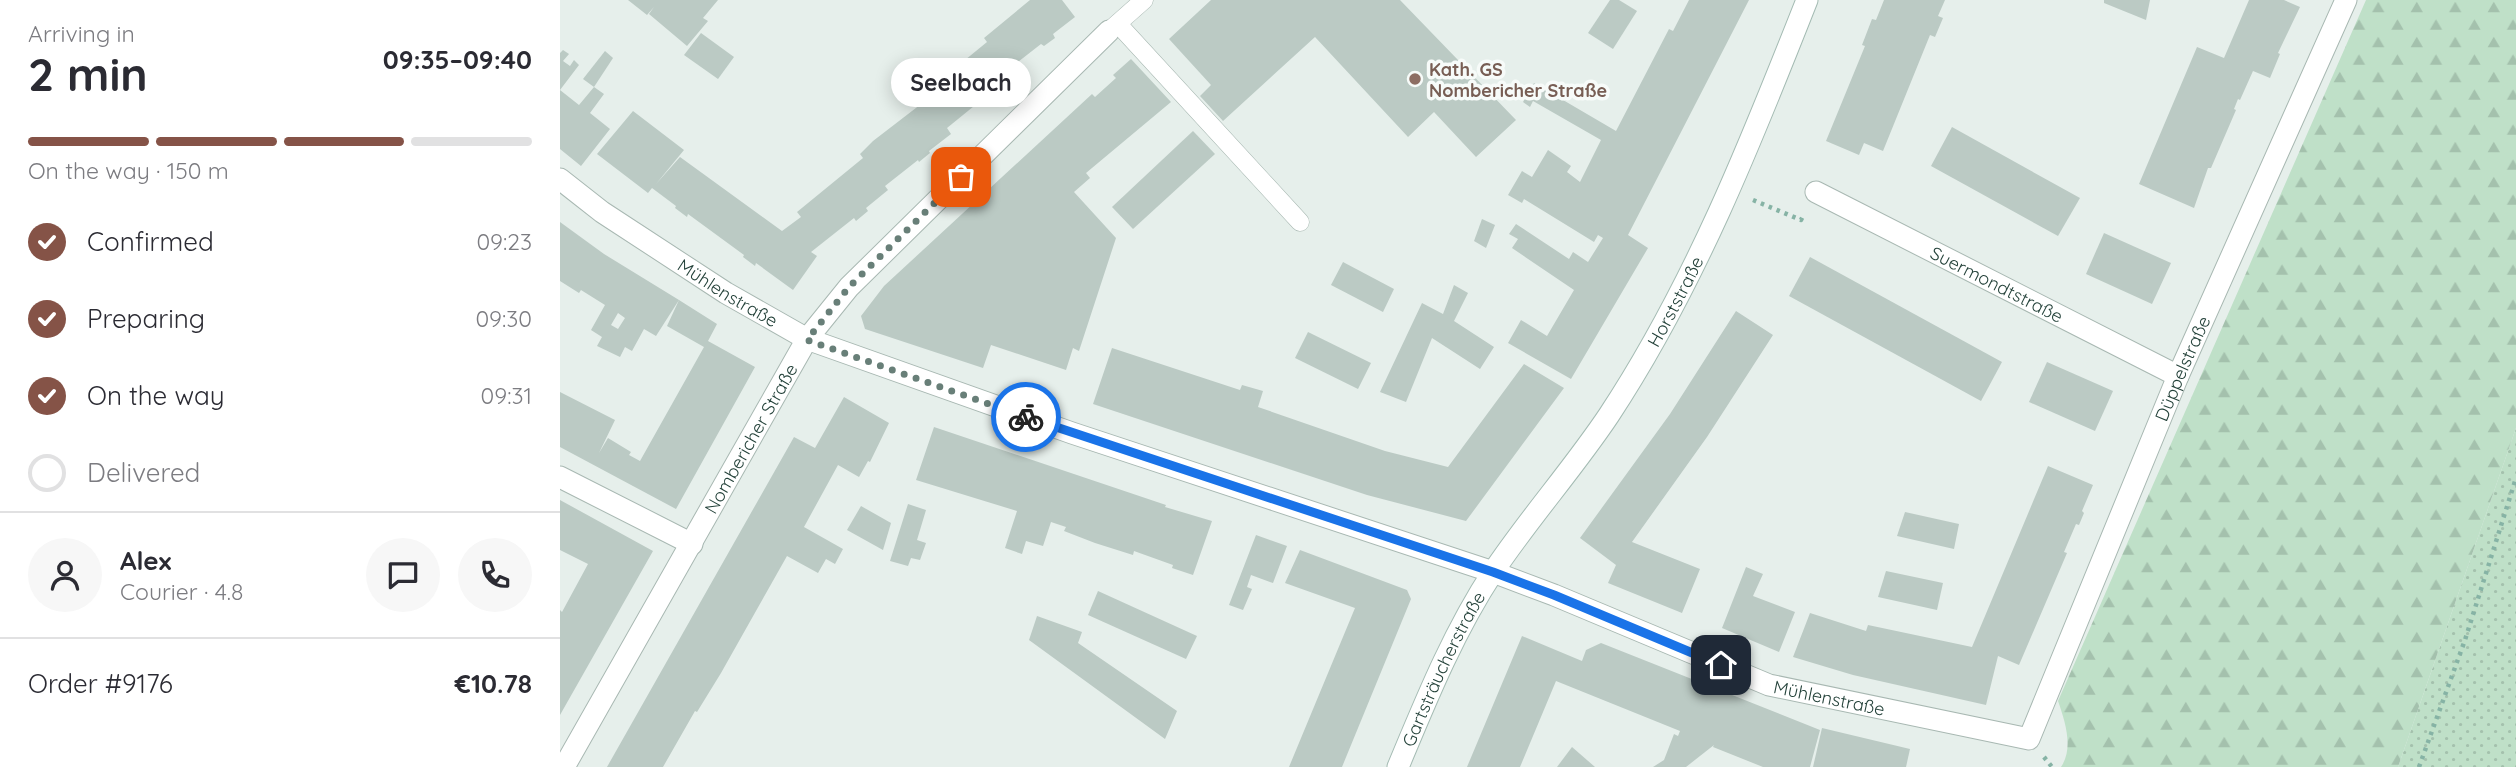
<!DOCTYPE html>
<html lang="en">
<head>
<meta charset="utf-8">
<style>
  :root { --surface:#fff; --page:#f7f7f7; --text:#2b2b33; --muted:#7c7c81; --line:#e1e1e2; --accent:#855347 }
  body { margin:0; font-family:Quicksand,sans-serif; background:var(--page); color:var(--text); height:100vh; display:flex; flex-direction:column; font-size:26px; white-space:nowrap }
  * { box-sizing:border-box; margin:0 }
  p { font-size:23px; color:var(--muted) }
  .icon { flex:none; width:38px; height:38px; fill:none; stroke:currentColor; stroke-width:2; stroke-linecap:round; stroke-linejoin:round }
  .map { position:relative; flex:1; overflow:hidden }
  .drawer { display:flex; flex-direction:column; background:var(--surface); width:560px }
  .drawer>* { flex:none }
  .pin { position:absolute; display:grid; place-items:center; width:60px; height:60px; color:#fff; margin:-30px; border-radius:14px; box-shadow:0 4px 10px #0006 }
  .courier { position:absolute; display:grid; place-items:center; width:70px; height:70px; margin:-35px; border:5px solid #1a73e8; border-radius:50%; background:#fff; color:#222; box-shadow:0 2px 9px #0007 }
  .bubble { position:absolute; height:49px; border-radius:24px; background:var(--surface); box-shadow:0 4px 18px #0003; font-size:23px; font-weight:800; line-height:49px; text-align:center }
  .head em { font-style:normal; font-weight:800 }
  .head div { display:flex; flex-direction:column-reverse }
  .head { display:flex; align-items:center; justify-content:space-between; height:119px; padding:0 28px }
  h1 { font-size:46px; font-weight:800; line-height:52px }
  .bar { display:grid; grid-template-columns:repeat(4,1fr); gap:10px 7px; align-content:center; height:84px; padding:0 28px }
  .bar i { height:9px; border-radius:5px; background:var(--line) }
  .bar .on { background:var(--accent) }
  .bar p { grid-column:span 4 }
  .line { display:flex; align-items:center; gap:18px; padding:0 28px; border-top:2px solid var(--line) }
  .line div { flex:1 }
  .round { display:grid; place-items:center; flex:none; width:74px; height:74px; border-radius:37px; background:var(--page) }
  ol { padding:0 28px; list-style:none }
  li { display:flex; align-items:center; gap:21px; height:77px }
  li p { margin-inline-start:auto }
  li .icon { padding:7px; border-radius:50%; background:var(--accent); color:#fff; stroke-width:4 }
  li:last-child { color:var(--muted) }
  li i { width:38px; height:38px; border:4px solid var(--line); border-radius:50% }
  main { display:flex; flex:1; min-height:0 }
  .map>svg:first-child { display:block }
  .grass { fill:url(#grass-dots) }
  .forest { fill:url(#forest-firs) }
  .building { fill:#bbcac4; fill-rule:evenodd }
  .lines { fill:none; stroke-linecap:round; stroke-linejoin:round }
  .lane-casing { stroke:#a8b8b2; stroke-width:19 }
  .street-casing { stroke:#a8b8b2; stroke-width:23 }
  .secondary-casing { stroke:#a4bbb3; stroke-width:23 }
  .path { stroke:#86b3a5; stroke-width:4.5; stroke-dasharray:3.5 5; stroke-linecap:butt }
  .lane { stroke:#fff; stroke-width:18 }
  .street { stroke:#fff; stroke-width:21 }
  .secondary { stroke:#fff; stroke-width:21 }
  .done { stroke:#687f78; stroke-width:7; stroke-dasharray:0 12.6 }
  .route { stroke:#1a73e8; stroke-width:9 }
  .education-dot { fill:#8d6e63; stroke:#f7fbf9; stroke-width:2.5 }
  .labels { text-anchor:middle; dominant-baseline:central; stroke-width:7; stroke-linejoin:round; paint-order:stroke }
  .education-label { font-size:18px; font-weight:bold; fill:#785e54; stroke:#f7fbf9; text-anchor:start }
  .street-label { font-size:18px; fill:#24423a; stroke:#f7fbf9 }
</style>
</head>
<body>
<main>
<section class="drawer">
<div class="head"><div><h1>2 min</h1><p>Arriving in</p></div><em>09:35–09:40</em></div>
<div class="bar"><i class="on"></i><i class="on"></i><i class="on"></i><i></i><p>On the way · 150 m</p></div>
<ol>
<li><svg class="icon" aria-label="check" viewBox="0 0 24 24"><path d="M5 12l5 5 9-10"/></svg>Confirmed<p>09:23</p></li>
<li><svg class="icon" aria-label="check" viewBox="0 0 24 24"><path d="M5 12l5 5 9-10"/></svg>Preparing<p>09:30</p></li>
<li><svg class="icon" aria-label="check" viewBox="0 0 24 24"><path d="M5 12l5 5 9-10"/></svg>On the way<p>09:31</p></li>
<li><i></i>Delivered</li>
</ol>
<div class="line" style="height:126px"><a class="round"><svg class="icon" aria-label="person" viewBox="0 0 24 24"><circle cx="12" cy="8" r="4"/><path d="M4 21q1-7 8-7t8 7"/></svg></a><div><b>Alex</b><p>Courier · 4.8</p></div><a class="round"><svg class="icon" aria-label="chat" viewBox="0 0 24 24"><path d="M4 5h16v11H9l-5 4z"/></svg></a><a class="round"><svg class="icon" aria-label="phone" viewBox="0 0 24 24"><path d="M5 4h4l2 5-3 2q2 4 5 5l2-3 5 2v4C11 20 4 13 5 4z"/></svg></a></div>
<div class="line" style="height:91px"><div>Order #9176</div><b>€10.78</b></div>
</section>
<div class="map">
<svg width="1956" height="767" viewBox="0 0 1956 767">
  <defs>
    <pattern id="grass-dots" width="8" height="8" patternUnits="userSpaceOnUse" patternTransform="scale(1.75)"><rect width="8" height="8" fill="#bfe0c8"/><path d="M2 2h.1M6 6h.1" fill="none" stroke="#a4c1ad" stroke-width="1.8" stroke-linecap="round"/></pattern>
    <pattern id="forest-firs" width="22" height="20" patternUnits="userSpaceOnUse" patternTransform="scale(1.75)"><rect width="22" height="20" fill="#bfe0c8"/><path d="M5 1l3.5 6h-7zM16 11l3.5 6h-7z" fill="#a4c1ad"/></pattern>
  </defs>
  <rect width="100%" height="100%" fill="#e6efeb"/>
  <path class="grass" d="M1956,428V767H1838Z"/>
  <path class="forest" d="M1806,0H1956V428L1838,767H1501C1514,748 1505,721 1498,701Z"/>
  <g class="building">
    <path d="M68,0H158L143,18L148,21L127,46L89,14L94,7L87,15Z"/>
    <path d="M470,0H502L515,17L493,34L495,38L484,46L481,44L449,69L454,75L421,104L419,102L387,128L391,134L369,151L370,153L359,162L358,160L325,186L328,190L306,208L308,211L296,221L294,218L251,252L257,256L233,290L196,263L195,266L183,257L184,255L128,214L127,217L115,208L116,206L92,188L88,193L37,154L73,111L124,150L96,184L120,157L222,231L241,217L237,212L303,158L300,154L313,141L365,101L361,96L427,42L424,38Z"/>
    <path d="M651,0H840L956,120L916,157L874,112L848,137L755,37L663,121L640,96L651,85L609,39Z"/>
    <path d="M1050,0H1059L1077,11L1053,49L1028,33Z"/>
    <path d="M1129,0H1189L1068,235L1088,248L1011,379L948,343L961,320L987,336L1014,290L952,248L958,239L949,234L956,224L1009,259L1013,252L1028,262L1043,238L1038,235L1034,242L964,199L962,203L948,195L962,171L972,177L988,150L1011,166L1007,172L1020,182L1041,140L973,101L970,107L963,102L974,83L1056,131L1109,29L1113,31Z"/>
    <path d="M1324,0H1385L1378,16L1383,18L1375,37L1370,35L1323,151L1304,143L1299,155L1266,141L1305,46L1302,45L1312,19L1316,20Z"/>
    <path d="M1544,0H1590L1586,20L1544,3Z"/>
    <path d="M1689,0H1724L1740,7L1718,53L1720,54L1710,78L1693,71L1680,100L1678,99L1674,109L1676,110L1651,168H1648L1634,208L1579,184L1637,47L1664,58Z"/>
    <path d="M141,33L174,57L158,79L124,55Z"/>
    <path d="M3,50L9,54L3,61L10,66L14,60L19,65L0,90L19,105L34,87L44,94L30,113L50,129L21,166L0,149V53Z"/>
    <path d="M45,51L53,58L34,87L23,79Z"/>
    <path d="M571,59L611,102L526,173L530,178L514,192L556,238L519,351L513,348L506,370L431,345L423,368L305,329L301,316L324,286L532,94L535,97L556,78L553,75Z"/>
    <path d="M1392,127L1520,198L1498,236L1371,166Z"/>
    <path d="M633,131L655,154L573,229L552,207Z"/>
    <path d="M922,219L935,225L926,248L914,241Z"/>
    <path d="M0,222L44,254L119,300L157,324L148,341L195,367L116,509L0,447V392L55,420L39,453L48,438L71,452L69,455L80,461L144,347L107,326L119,300L96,336L84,329L72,351L65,347L60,357L37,346L42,337L31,330L45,305L21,290L19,293L0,281ZM58,313L65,318L58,329L51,325Z"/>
    <path d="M1544,233L1611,263L1592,304L1526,274Z"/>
    <path d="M1250,257L1442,362L1421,401L1229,296Z"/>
    <path d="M783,262L834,289L823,312L771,285Z"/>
    <path d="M894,285L908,293L894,321L934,347L920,369L872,338L846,402L820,392L862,303L883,314Z"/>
    <path d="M1176,311L1213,335L1147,437L1072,542L1140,569L1122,613L1048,583L1056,565L1020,538L1110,414Z"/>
    <path d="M748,332L811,363L798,389L735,358Z"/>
    <path d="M552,348L680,390L682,385L703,391L698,407L825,451L888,467L964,364L1004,388L906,521L807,495L533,404Z"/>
    <path d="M1487,362L1553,391L1535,431L1469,402Z"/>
    <path d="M284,397L329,423L310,462L308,461L299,477L278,465L244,527L283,549L275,564L266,559L258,573L227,556L161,673L137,712L135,711L103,767H47L234,437L255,448Z"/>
    <path d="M374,427L606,505L605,507L652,521L633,575L612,568L613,565L574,551L573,555L535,543L504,531L506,527L491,522L483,546L466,541L462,554L445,548L457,511L356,480Z"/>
    <path d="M1488,466L1533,485L1522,511L1524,513L1519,525L1516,524L1504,552L1507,553L1459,665L1438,656L1426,705L1293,675L1233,657L1250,613L1306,631L1308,625L1412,647Z"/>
    <path d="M0,500L93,551L0,715V610L2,612L28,564L0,550Z"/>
    <path d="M348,504L366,510L357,540L366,543L360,560L351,558L348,566L330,561Z"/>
    <path d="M301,506L331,523L323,550L287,530Z"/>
    <path d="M1345,512L1399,524L1394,549L1337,536Z"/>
    <path d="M696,535L727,546L713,583L691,575L687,587L692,589L683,610L669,605Z"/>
    <path d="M740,550L847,590L851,599L782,767H729L795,608L725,583Z"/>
    <path d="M1186,567L1203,574L1193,596L1235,612L1219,652L1162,628Z"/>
    <path d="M1326,571L1383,583L1377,610L1318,597Z"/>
    <path d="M538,591L637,636L626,659L528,615Z"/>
    <path d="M477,616L522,632L518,643L617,711L605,739L469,640Z"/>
    <path d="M962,636L1022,661L1026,650L1041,643L1260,730L1250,767H1203L1153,747L1154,745L1126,767H1093L1104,760L1114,734L1118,736L1120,731L996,681L960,767H907Z"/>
    <path d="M1262,728L1350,749L1346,767H1253Z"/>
    <path d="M1012,747L1035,767H997Z"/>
  </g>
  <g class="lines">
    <defs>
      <g id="lane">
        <path d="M558,24L740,222"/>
        <path d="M549,31L584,0"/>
      </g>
      <g id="street">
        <path id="s1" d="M0,179L42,212L166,293L247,339L512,433L933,572L994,595L1209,685L1469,739L1618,376L1786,0"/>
        <path id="s2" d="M1256,192L1618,376"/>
        <path d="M0,477L132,544"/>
        <path id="s3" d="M4,767L247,339L289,287L549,31"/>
      </g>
      <g id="secondary">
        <path id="s4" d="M838,767C866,700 893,633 933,572C969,518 1013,469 1049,415C1134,286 1191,142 1247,0"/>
      </g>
    </defs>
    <use href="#lane" class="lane-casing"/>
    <use href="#street" class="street-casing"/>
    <use href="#secondary" class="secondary-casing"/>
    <g class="path">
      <path d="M1193,200L1241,220L1243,216"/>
      <path d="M1484,757L1492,767"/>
      <path d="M1859,767L1905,640L1956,478"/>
    </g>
    <use href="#lane" class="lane"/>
    <use href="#street" class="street"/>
    <use href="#secondary" class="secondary"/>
  </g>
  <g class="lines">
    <path class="done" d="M401,177L289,287L247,340L466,417"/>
    <path class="route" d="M466,417L933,572L994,595L1161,665"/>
  </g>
  <circle class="education-dot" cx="855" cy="79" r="7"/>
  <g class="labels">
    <g class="education-label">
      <text x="869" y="69">Kath. GS<tspan x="869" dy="21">Nombericher Straße</tspan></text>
    </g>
    <g class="street-label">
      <text stroke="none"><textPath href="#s2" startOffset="203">Suermondtstraße</textPath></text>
      <text stroke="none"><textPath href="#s1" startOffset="203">Mühlenstraße</textPath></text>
      <text stroke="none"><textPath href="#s4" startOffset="544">Horststraße</textPath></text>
      <text stroke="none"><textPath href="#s1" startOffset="1984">Düppelstraße</textPath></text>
      <text stroke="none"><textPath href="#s3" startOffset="378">Nombericher Straße</textPath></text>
      <text stroke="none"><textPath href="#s4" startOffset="108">Gartsträucherstraße</textPath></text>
      <text stroke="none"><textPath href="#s1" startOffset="1379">Mühlenstraße</textPath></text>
    </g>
  </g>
</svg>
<div class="pin" style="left:401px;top:177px;background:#ea580c"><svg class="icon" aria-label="bag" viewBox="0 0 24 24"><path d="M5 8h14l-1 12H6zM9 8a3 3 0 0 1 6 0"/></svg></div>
<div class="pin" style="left:1161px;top:665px;background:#1f2937"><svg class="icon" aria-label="home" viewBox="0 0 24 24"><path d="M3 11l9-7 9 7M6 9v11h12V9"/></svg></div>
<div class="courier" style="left:466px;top:417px"><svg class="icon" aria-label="bike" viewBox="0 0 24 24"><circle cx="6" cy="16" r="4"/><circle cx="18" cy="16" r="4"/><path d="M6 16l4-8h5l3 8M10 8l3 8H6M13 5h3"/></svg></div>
<div class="bubble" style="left:331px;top:58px;width:140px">Seelbach</div>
</div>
</main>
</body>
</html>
